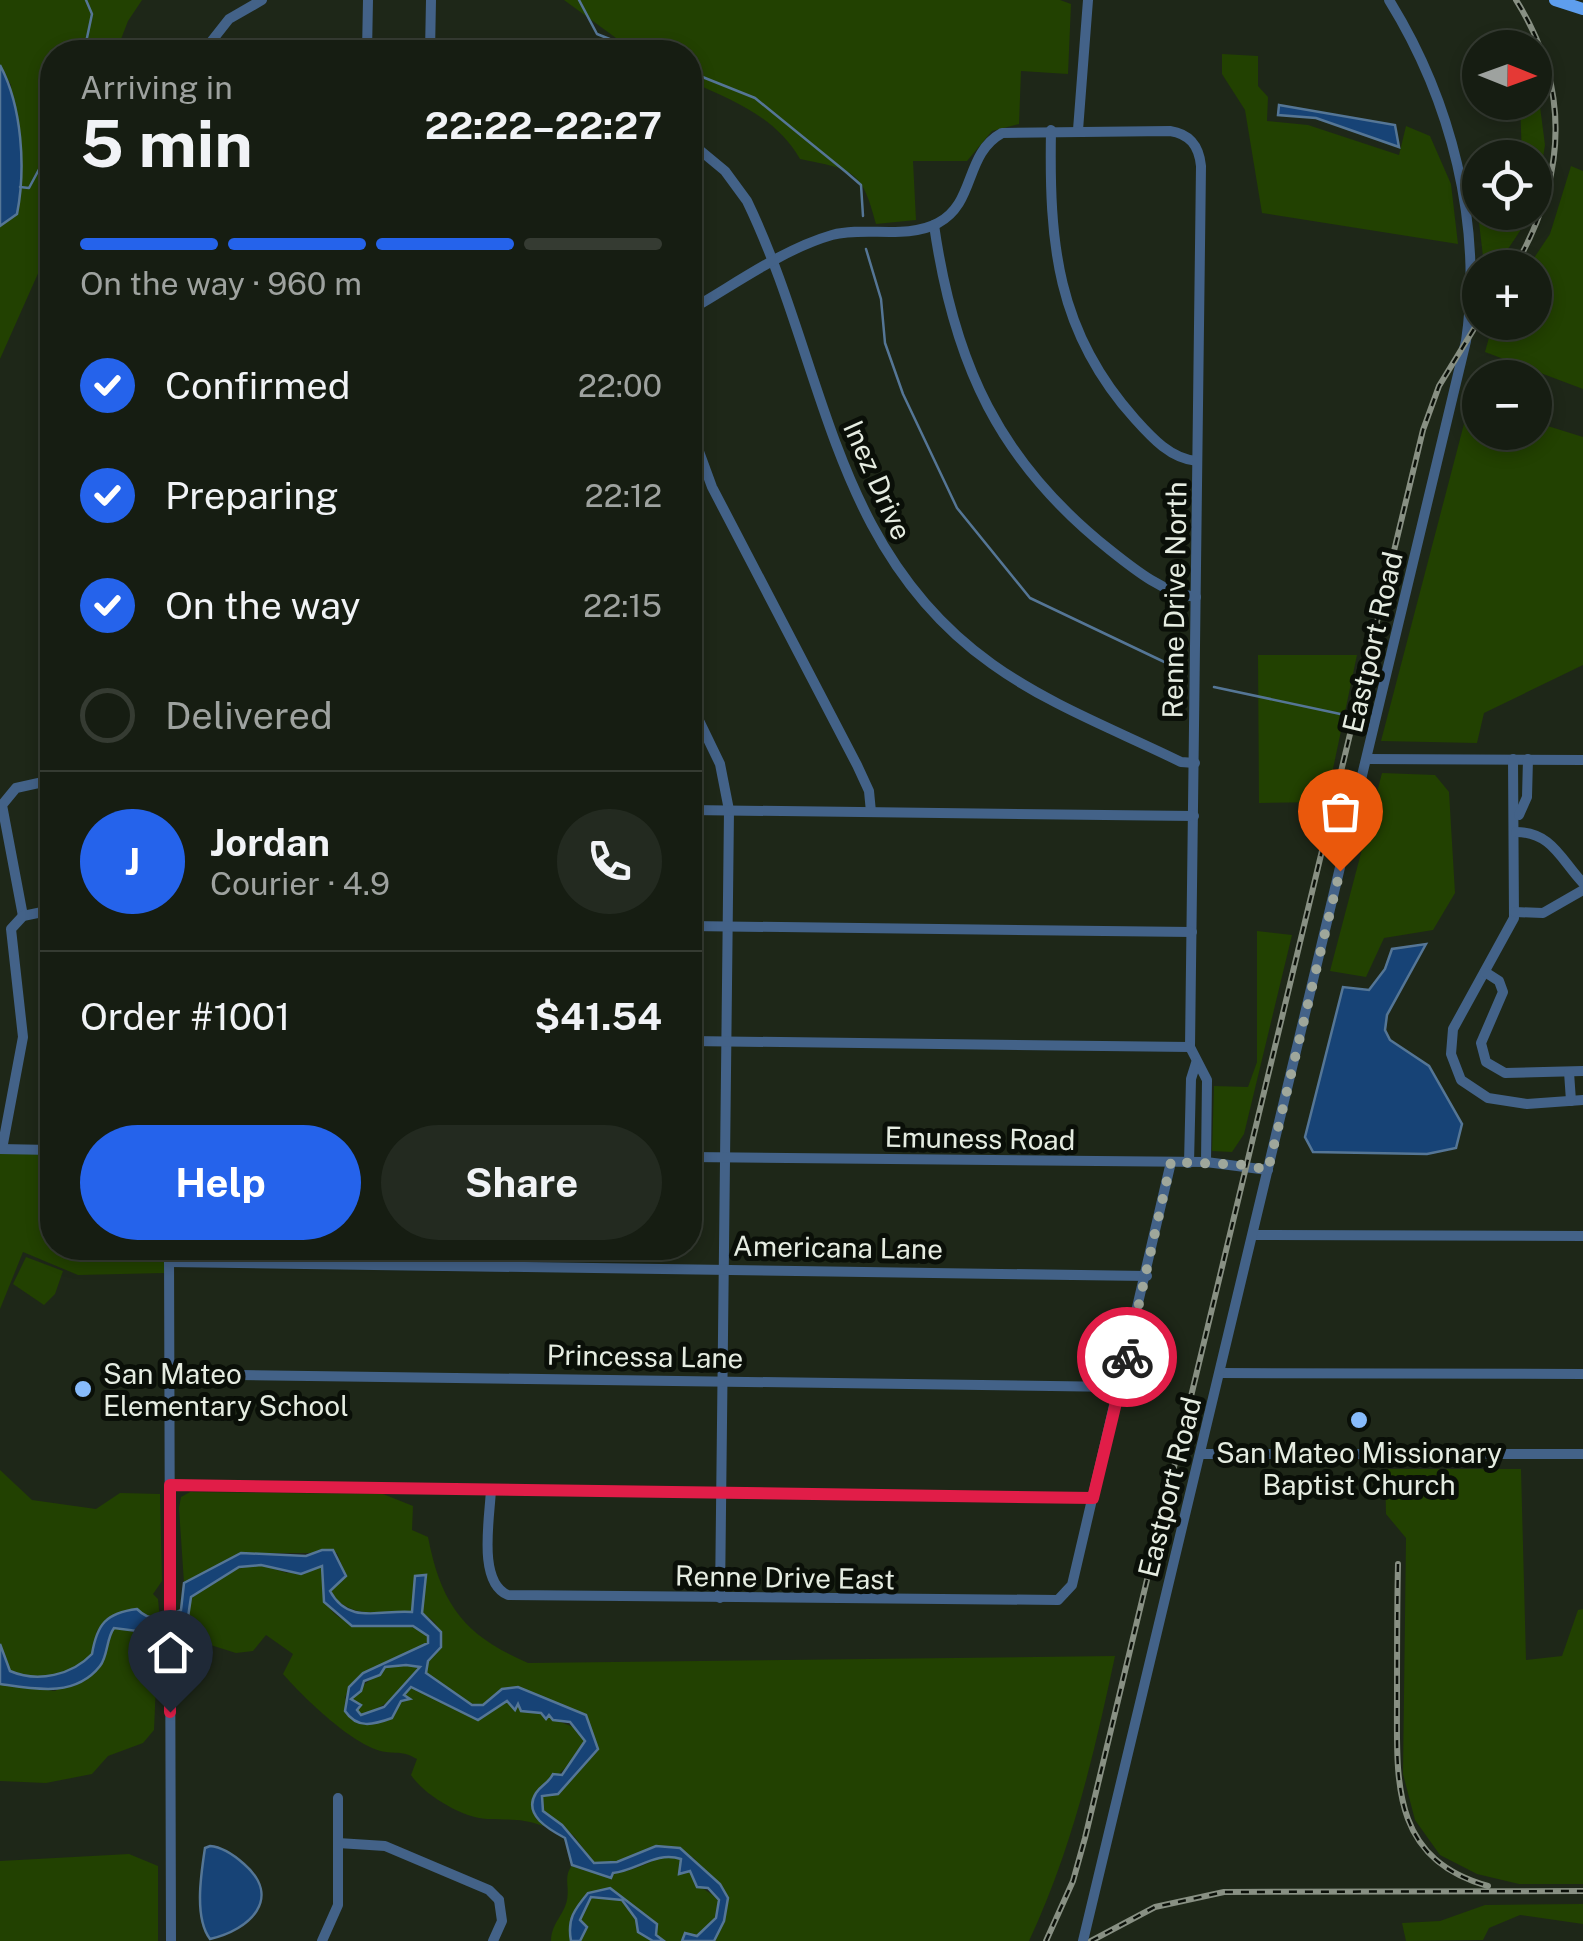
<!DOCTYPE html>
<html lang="en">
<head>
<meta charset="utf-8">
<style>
  :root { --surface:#161d12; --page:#232a20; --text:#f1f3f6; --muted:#9ea29f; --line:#353b32; --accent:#2563eb }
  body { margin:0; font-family:"Public Sans",sans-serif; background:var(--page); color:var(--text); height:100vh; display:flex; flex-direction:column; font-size:38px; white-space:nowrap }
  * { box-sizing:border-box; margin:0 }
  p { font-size:32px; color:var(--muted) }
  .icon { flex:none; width:55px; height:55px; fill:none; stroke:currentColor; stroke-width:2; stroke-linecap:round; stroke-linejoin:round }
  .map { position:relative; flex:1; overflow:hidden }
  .drawer { position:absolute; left:40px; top:40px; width:662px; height:1220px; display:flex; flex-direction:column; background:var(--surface); border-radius:40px; box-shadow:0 5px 15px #0003,0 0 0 2px var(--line) }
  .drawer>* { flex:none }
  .needle { width:65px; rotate:91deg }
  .buttons { position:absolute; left:1462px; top:30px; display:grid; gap:20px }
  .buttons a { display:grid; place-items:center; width:90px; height:90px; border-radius:50%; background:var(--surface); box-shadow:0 5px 15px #0003,0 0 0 2px var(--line); font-size:50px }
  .pin { position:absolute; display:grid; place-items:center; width:85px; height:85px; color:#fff; margin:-102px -42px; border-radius:50% 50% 50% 0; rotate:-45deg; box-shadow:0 0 10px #0007 }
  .pin .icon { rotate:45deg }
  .courier { position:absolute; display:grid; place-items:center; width:100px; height:100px; margin:-50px; border:8px solid #e11d48; border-radius:50%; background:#fff; color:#222; box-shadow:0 2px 12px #0007 }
  .summary em { font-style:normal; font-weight:700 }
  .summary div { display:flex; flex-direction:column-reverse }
  .summary { display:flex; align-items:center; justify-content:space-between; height:170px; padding:0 40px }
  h1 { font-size:65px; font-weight:700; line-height:75px }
  .bar { display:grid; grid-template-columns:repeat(4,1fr); gap:15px 10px; align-content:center; height:120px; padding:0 40px }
  .bar i { height:12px; border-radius:8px; background:var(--line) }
  .bar .on { background:var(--accent) }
  .bar p { grid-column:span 4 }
  .line { display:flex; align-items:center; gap:25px; padding:0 40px; border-top:2px solid var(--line) }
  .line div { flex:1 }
  .round { display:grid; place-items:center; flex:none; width:105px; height:105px; border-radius:52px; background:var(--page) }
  ol { padding:0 40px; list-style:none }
  li { display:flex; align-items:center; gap:30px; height:110px }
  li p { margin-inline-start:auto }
  li .icon { padding:10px; border-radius:50%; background:var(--accent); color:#fff; stroke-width:4 }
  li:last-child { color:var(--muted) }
  li i { width:55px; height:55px; border:5px solid var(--line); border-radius:50% }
  .action { display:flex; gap:20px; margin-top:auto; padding:20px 40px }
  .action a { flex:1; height:115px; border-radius:60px; background:var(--accent); color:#fff; font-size:40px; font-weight:700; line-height:115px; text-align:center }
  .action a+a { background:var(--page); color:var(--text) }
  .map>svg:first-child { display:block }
  .green { fill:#224101 }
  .water { fill:#174376; stroke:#557696; stroke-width:2.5; fill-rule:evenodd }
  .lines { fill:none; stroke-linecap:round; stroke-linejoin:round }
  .stream { stroke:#557696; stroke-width:2.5 }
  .minor { stroke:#436288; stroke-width:10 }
  .major { stroke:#5e9eee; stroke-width:12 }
  .rail-casing { stroke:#889083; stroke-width:6 }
  .rail { stroke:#0a0f08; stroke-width:2.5; stroke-dasharray:8; stroke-linecap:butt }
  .done { stroke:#9fa79b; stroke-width:10; stroke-dasharray:0 18 }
  .route { stroke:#e11d48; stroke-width:12 }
  .poi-dot { fill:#87bbfb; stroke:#0a0f08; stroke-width:4 }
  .labels { text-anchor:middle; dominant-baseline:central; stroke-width:10; stroke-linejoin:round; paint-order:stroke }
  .street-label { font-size:28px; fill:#e5ece1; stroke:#0a0f08 }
  .poi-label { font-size:28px; fill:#e5ece1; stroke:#0a0f08; text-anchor:start }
</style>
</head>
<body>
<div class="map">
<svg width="1583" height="1941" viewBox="0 0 1583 1941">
  <rect width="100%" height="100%" fill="#1e2718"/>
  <g class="green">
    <path d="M0,0H142L128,21L116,52H52V242L0,359V226L17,214L11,85L0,65Z"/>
    <path d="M564,0H1060L1071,4L1068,74L1021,71L1019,124L992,131L967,161H913L916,220L876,224C862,169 853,170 800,159C775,116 733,101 690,81V52H628L620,49L626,39L616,38Z"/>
    <path d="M1222,54L1258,56V86L1268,97L1267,121L1308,125L1399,155L1406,126L1430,136L1451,184L1458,244L1262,213L1245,110L1222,74Z"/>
    <path d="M1535,68L1545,145L1535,208V158L1522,157L1520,103L1535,102Z"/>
    <path d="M1571,166L1583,171V389L1485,352L1493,323L1535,322V268L1528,267L1550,234Z"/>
    <path d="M1475,188H1480V212L1532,213L1496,267L1484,265Z"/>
    <path d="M1470,401L1480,404V432H1535V422L1583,437V665L1484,713L1477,743L1381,741Z"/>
    <path d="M1258,655H1357L1326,802L1259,803Z"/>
    <path d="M1382,773L1435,775L1449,792L1455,893L1433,930L1384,938L1366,977L1330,971Z"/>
    <path d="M1257,931L1292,935L1244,1134L1232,1152L1212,1151L1214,1086L1248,1087L1257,1062Z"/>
    <path d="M0,1153L52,1154V1248H165V1273L78,1275L23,1252L0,1309Z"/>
    <path d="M26,1257L63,1271L55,1294L44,1305L13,1284Z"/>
    <path d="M1385,1469H1521L1526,1660L1562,1656L1578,1610L1583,1609V1884H1519L1477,1874L1440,1855L1415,1820L1403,1774L1406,1538L1386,1514Z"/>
    <path d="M0,1470L32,1500L96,1509L120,1493L160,1494L162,1581L153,1594L158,1599L160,1620L145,1617L97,1630L93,1654C72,1675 38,1683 10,1670L0,1643Z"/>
    <path d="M190,1492L383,1494L413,1506L412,1530L428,1537C441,1605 465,1636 528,1663L1115,1656C1094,1755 1072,1849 1029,1941H714L720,1928V1884L706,1875L694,1858L656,1846L617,1862L594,1863L574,1836L543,1811L542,1796L589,1761L586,1715L491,1697L483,1705C463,1705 440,1686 426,1673L428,1661L441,1647C442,1580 357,1641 330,1590L346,1576L337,1553H241L184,1583L179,1508L181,1497Z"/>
    <path d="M261,1565L287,1573L322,1566C328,1578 319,1590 327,1604C348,1641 397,1612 428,1635V1642L363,1673L345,1697L352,1720L401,1701L411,1687L475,1719L508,1701L578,1729L585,1741C570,1774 543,1776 534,1811L543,1826C521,1818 509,1820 487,1819C463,1818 424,1795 411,1775L417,1759C403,1751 400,1754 386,1752C355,1748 303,1697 283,1674L293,1654L266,1635L253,1651L236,1653L185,1637C188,1625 187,1605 192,1596C203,1577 241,1566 261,1565Z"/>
    <path d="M114,1628L158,1637L154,1730L143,1743L108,1756L92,1774L46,1783L0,1781V1684L55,1691L101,1665Z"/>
    <path d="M418,1664C414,1688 383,1708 361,1715L350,1699C361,1683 374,1680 385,1667Z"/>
    <path d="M129,1854L158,1866V1941H0V1861Z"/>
    <path d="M662,1855L681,1859L683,1867L695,1875L696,1884L719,1899L717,1918L697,1937L685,1934L682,1941H664L655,1935L657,1924L610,1888L588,1893C574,1910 567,1919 571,1941H551C551,1924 564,1915 567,1900C570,1886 563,1878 572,1865C599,1881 638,1872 662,1855Z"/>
    <path d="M602,1896L622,1900L636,1919L638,1932L653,1941H580V1921L591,1897Z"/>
    <path d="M1583,1904V1924L1520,1915L1489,1928L1483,1940L1406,1941L1402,1923L1440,1921L1485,1905Z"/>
  </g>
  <g class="water">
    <path d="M0,65C22,106 26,168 17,214L0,226Z"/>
    <path d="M1279,105L1395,125L1399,147L1316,118L1278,115Z"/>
    <path d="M1426,944L1387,1015L1385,1030L1390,1040L1429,1066L1462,1124L1456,1148L1427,1154L1313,1152L1305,1137L1343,987L1369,990L1385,969L1392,949Z"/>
    <path d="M322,1550H333L346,1576L330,1591C349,1626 382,1609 412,1612L415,1576L426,1575L422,1613L441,1632V1647L428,1661L426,1673L472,1705H483L502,1689L518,1687L586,1715L598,1749L558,1794L542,1796L543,1811L562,1825L594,1863L617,1862L656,1846L680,1848L720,1884L728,1898L724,1921L714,1941H682L685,1933L697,1936L716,1918L719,1900L708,1888L697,1887L690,1871L679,1874L681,1859C656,1851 638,1870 613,1873L611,1878L572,1865L565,1838C550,1830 522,1815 536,1793C541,1785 548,1784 553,1774L562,1775L585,1741L570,1722L553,1720L549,1715L546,1719L541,1713L521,1711L518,1704L515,1710L507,1701L478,1720L411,1687L404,1695L410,1699L401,1701L392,1718C373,1725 357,1729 345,1711L349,1687L363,1673L428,1643V1636L413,1626H352L324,1602L322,1566L301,1574L261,1565L239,1567L191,1597L185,1637L114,1628C106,1639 108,1656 100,1666C75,1698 34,1689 0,1684V1644L10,1671C38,1683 72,1675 92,1654C97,1624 106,1613 137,1609C152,1624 164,1618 181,1610L184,1583L241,1553L306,1556ZM406,1665L420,1667L384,1707L361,1715L357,1710L361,1705L351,1699L361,1691L364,1681L380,1675L385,1667Z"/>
    <path d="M210,1846C223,1847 234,1855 244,1864C283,1898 250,1930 210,1939C194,1918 201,1874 205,1848Z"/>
    <path d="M610,1888L657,1924L656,1935L664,1941H653L638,1932L636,1919L622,1900L591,1897L580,1920L587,1927L580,1941H571C567,1919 574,1910 588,1893Z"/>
  </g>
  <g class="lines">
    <g class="stream">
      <path d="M579,0L597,34L642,52"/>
      <path d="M84,52L92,14L86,0"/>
      <path d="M690,72L755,98L846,172L861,185L863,216"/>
      <path d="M20,187L29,188L52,145"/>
      <path d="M866,249L881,299L885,343L903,394L957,508L1030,598L1177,668"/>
      <path d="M1214,687L1345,715"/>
      <path d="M1362,718L1368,719"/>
    </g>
    <g class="minor">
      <path d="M203,52L229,19L262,0"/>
      <path d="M367,52L368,0"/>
      <path d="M430,52L431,0"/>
      <path d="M1051,130C1049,242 1056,331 1135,419C1152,438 1171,459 1197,461"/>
      <path d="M1078,130L1088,0"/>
      <path d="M690,142L725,171L747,201C826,365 831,550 992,664C1049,705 1118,731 1181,762L1195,763"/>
      <path d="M934,225C954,364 999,462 1110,550C1135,570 1165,594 1196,597"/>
      <path d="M690,310C734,285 783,249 832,235C866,226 906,240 938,223C976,203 964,154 1002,133L1170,131C1190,134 1199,146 1201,166L1190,1047L1207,1080L1206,1162"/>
      <path d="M690,427L712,487L857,765L869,791L871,812"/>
      <path d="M690,702L720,764L729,810L720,1598"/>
      <path d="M1367,759L1583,760"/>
      <path d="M1513,759L1514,918L1453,1029L1451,1054L1461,1080L1488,1098L1527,1104L1583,1100"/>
      <path d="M690,810L1194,816"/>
      <path d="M1519,815L1527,797L1528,759"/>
      <path d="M1516,832C1552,832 1561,860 1583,883"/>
      <path d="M1515,912L1543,913L1583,890"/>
      <path d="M23,916L2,805L16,788L52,780"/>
      <path d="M690,926L1192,932"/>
      <path d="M1485,972L1499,981L1503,992L1481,1043L1486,1062L1505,1073L1583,1071"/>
      <path d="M690,1041L1190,1047"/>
      <path d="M1569,1072L1571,1101"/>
      <path d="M0,1149L52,1150"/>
      <path d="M2,1149L23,1037L11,929L23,916L52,910"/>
      <path d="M690,1157L1206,1162L1268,1170"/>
      <path d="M1189,1163L1191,1079L1196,1063"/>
      <path d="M1253,1235L1583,1236"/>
      <path d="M169,1248L171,1941"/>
      <path d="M169,1262L1147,1276"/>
      <path d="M1220,1373L1583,1374"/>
      <path d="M170,1374L1120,1387"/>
      <path d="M1200,1454H1583"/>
      <path d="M170,1485L1093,1498"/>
      <path d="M491,1489C490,1517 477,1582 508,1595L1058,1600L1072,1585L1171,1162"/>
      <path d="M338,1843L385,1846L489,1890L499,1900"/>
      <path d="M322,1941L338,1905V1798"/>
      <path d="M493,1941L502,1921L499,1900"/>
      <path d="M1083,1941L1466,341C1483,224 1451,100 1389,0"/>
    </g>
    <path class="major" d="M1555,0L1583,9"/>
    <defs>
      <g id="rail">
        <path d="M1514,268C1566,179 1572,89 1516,0"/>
        <path d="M1398,1564C1397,1608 1397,1652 1397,1697C1397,1780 1390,1859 1488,1886"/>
        <path d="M1046,1941L1073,1881L1085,1838L1423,430L1439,386L1480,319"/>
        <path d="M1091,1941L1155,1907L1224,1892L1583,1891"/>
      </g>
    </defs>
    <use href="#rail" class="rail-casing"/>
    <use href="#rail" class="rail"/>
  </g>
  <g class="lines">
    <path class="done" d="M1127,1357L1171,1162L1246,1165L1268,1170L1340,871"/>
    <path class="route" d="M170,1712V1485L1093,1498L1127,1357"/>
  </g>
  <g class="poi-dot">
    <circle cx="83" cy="1389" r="10"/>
    <circle cx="1359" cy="1420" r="10"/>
  </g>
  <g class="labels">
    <g class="street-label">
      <text transform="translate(878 480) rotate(66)">Inez Drive</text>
      <text transform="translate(1174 600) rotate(-89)">Renne Drive North</text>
      <text transform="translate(1372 642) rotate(-77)">Eastport Road</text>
      <text transform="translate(980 1138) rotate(1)">Emuness Road</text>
      <text transform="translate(838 1247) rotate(1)">Americana Lane</text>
      <text transform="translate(645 1356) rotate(1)">Princessa Lane</text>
      <text transform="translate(1169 1487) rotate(-76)">Eastport Road</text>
      <text transform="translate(785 1577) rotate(1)">Renne Drive East</text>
    </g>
    <g class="poi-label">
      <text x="103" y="1373">San Mateo<tspan x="103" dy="32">Elementary School</tspan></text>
      <text x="1359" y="1452" text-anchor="middle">San Mateo Missionary<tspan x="1359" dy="32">Baptist Church</tspan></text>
    </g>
  </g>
</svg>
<div class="buttons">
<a><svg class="needle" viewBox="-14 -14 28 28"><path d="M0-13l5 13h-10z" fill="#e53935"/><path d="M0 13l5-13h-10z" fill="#9ea29f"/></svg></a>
<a><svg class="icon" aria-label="locate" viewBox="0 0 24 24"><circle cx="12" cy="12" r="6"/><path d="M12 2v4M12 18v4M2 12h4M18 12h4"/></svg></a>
<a>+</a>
<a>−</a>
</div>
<div class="pin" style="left:1340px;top:871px;background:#ea580c"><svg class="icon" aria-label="bag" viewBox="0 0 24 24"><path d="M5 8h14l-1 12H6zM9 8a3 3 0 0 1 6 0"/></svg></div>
<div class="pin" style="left:170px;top:1712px;background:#1f2937"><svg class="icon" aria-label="home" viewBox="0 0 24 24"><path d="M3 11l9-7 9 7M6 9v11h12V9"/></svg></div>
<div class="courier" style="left:1127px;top:1357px"><svg class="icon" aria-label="bike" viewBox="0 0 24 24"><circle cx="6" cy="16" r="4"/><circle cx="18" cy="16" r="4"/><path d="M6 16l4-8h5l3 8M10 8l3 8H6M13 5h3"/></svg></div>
<section class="drawer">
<div class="summary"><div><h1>5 min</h1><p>Arriving in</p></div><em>22:22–22:27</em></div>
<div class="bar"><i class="on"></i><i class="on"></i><i class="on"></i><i></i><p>On the way · 960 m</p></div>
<ol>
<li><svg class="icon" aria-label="check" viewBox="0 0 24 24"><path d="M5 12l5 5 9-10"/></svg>Confirmed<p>22:00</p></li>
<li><svg class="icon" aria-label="check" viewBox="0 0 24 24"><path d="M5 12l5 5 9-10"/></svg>Preparing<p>22:12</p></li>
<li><svg class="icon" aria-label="check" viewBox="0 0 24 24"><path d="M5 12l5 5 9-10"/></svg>On the way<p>22:15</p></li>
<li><i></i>Delivered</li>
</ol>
<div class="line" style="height:180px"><b class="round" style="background:var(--accent);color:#fff">J</b><div><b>Jordan</b><p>Courier · 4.9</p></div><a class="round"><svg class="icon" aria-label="phone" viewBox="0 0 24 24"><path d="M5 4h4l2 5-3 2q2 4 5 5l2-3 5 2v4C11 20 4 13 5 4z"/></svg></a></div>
<div class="line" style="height:130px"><div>Order #1001</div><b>$41.54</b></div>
<div class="action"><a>Help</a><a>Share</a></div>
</section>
</div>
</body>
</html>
